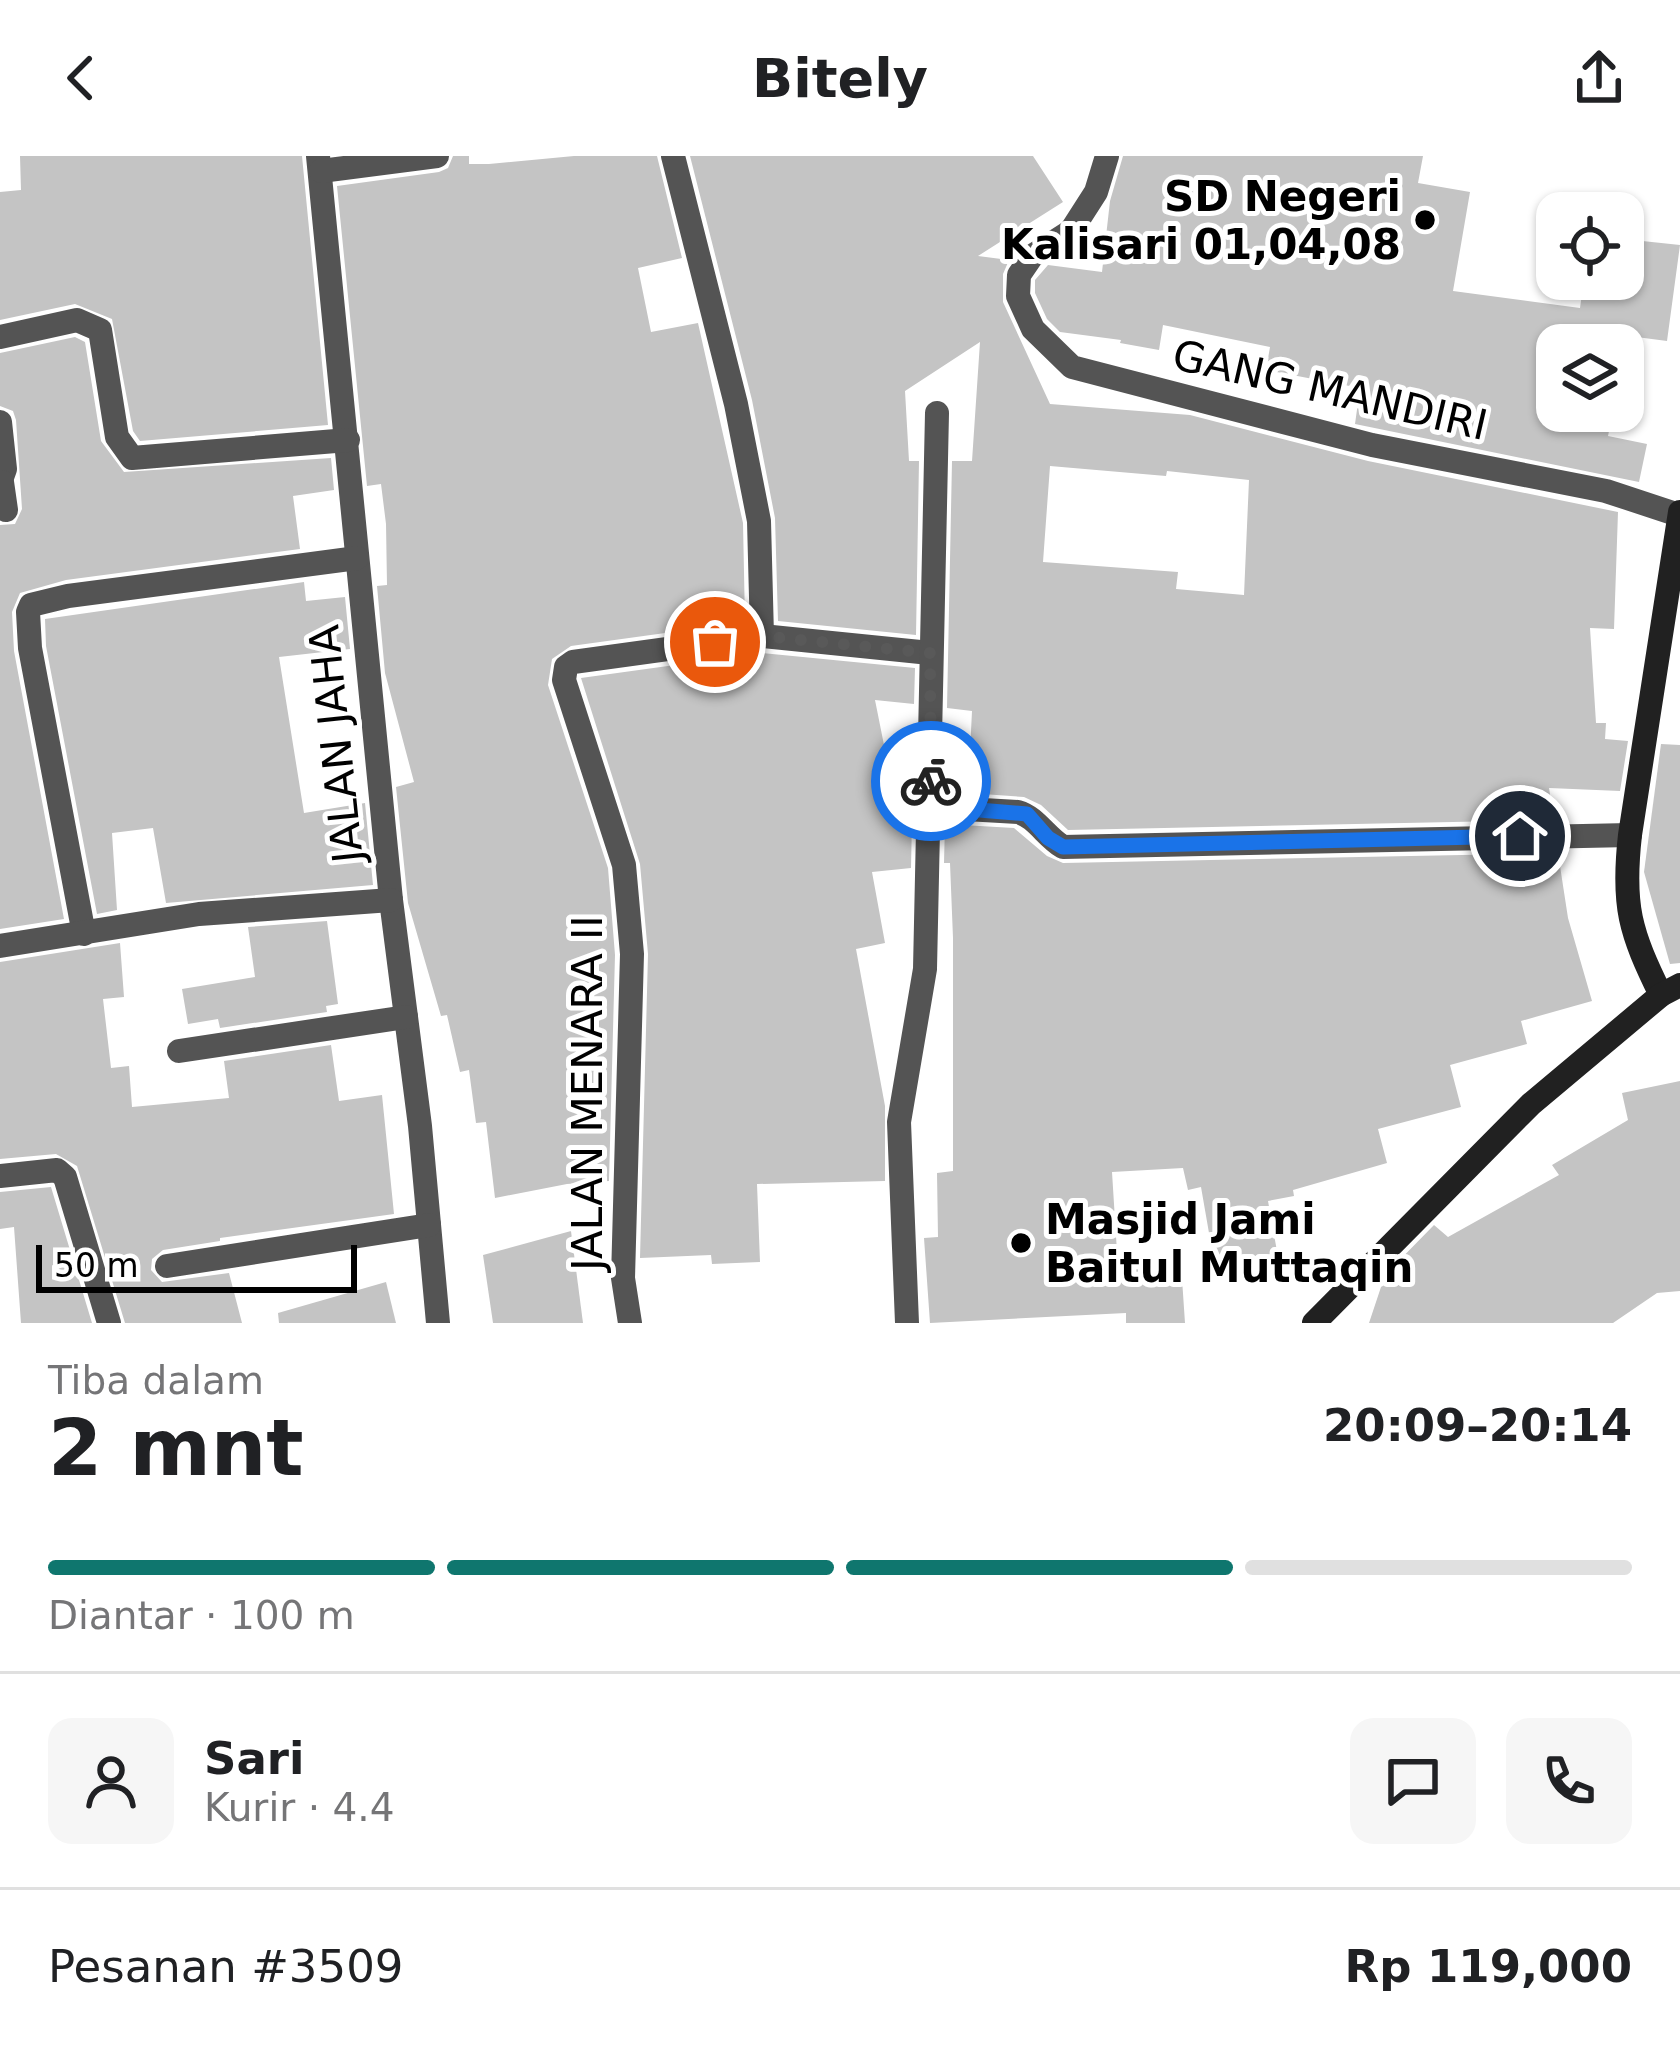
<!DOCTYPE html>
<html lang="id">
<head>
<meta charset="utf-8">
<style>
  :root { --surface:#fff; --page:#f6f6f6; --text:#202124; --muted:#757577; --line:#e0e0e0; --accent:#0f766e }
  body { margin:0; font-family:"DejaVu Sans",sans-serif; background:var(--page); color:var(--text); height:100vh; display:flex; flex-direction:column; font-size:45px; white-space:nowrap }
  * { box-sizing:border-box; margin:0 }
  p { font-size:39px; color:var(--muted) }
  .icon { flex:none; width:66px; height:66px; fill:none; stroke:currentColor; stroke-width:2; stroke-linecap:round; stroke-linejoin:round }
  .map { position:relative; height:1167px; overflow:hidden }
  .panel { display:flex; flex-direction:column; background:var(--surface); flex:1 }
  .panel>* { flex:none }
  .fabs { position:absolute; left:1536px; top:36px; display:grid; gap:24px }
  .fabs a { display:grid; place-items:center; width:108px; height:108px; border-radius:24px; background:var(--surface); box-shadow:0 3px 9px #0004; font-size:60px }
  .scale { position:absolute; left:36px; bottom:30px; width:321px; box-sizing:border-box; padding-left:12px; border:6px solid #000; border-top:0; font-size:33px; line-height:42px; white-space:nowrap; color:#000; -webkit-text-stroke:9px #fff; paint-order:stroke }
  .pin { position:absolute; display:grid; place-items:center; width:102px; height:102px; color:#fff; margin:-51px; border:6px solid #fff; border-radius:50%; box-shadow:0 3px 12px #0007 }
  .courier { position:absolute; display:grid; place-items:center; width:120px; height:120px; margin:-60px; border:9px solid #1a73e8; border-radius:50%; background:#fff; color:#222; box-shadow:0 3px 15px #0007 }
  .headline em { font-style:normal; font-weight:600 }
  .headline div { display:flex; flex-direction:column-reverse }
  .headline { display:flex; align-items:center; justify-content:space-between; height:204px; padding:0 48px }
  h1 { font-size:78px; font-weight:600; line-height:90px }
  .bar { display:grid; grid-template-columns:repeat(4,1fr); gap:18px 12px; align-content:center; height:144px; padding:0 48px }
  .bar i { height:15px; border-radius:9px; background:var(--line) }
  .bar .active { background:var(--accent) }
  .bar p { grid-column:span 4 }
  .line { display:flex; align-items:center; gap:30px; padding:0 48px; border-top:3px solid var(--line) }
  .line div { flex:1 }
  .round { display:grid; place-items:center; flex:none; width:126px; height:126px; border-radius:24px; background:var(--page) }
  header { display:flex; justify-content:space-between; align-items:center; height:156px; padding:0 48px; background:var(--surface); font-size:54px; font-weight:600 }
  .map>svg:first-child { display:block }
  .building { fill:#c4c4c4; fill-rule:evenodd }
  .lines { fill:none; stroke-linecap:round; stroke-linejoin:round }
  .street { stroke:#545454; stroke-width:24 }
  .secondary { stroke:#212121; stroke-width:24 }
  .done { stroke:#595959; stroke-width:12; stroke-dasharray:0 21.6 }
  .route { stroke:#1a73e8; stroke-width:15 }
  .poi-dot { fill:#000; stroke:#fff; stroke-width:4.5 }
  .labels { text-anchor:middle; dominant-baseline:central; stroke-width:10; stroke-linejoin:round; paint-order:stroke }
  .poi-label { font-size:42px; font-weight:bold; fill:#000; stroke:#fff; text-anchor:end }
  .street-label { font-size:42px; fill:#000; stroke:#fff }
</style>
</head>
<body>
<header><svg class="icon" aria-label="back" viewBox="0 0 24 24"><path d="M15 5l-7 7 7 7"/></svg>Bitely<svg class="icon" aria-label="share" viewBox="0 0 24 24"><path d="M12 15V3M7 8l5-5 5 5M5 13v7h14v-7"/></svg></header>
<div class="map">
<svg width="1680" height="1167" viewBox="0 0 1680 1167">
  <rect width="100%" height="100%" fill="#fff"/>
  <g class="building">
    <path d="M20,0H302L328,269L140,285L133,275L112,163L75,148L0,164V36L21,34Z"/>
    <path d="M453,0H469V8H489L574,0H657L682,102L638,112L651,176L698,167L743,367L745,466L571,490L552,503L548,529L608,712L615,799L609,1025L567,1028L495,1042L486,966L476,967L469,914L460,916L447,859L441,860L408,747L396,631L414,626L385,517L377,430L387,429L386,368L381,328L367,330L337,30L439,16L448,12Z"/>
    <path d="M690,0H1033L1063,46L978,100L1009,104L1003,118V146L1050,248L1190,259L1368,305L1618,356L1614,473L1590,472L1596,567H1606L1605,583L1628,585L1620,635L1549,632L1554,664L1068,674L1041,649L1024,641L968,637L972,555L947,552L952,305H972L980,186L905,235L909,305H919L916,479L778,465L775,362L752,244ZM1050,310L1166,320L1167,315L1249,324L1244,439L1176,433L1178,416L1043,406Z"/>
    <path d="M1123,0H1423L1418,27L1470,36L1453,135L1580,152L1584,123H1628L1633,84L1680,89L1667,185L1606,177L1605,189H1557V255H1613L1608,280L1647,288L1639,326L1355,268L1360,232L1266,214L1270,191L1163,169L1159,194L1120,187L1121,184L1060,176L1047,163L1035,137V124L1048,109L1102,116L1110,45Z"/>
    <path d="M75,181L85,186L101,285L124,316L331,302L334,334L293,340L300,393L66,424L20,437L12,456L14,495L64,763L0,773V369L15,368L22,353L16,264L13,255L0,250V197Z"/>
    <path d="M304,426L306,445L345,441L350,493L279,501L304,657L365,647L373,729L166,747L153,672L112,677L117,754L97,758L46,490L45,463Z"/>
    <path d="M762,497L915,512L914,548L875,544L899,664H912L911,712L872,716L885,787L856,793L885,950V1025L757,1028L760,1106L712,1108L711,1099L640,1102L648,798L640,708L581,522Z"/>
    <path d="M1661,588L1680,589V807L1670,808L1644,716Z"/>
    <path d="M945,668L1014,672L1047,700L1063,707L1558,697L1568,762L1592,845L1521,865L1527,888L1450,909L1461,951L1378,973L1387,1007L1293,1034L1294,1040L1268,1045L1280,1112L1217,1123L1201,1031L1188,1034L1183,1012L1112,1016L1118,1112L1181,1108L1185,1167H1126V1157L930,1167L924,1082L938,1081L937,1017L953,1015V782L950,707H944Z"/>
    <path d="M327,765L338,848L326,850L327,856L220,872L218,863L188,868L182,833L255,821L248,771Z"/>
    <path d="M120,787L124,841L103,843L111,912L129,910L132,951L229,942L224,905L331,889L339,945L382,939L394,1058L220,1082V1085L163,1094L152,1103L151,1114L162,1126L229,1117L242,1167H125L77,1010L56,998L0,1003V806Z"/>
    <path d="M1680,925V1135L1657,1137L1613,1167H1369L1385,1119L1434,1069L1448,1081L1559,1019L1552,1009L1628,964L1622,937Z"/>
    <path d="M51,1031L92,1167H21L14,1071L0,1073V1036Z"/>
    <path d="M571,1075L583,1167H493L483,1099Z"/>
    <path d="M386,1126L396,1167H279L278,1157Z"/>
  </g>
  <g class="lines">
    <g class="street">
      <path d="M318,0L391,744L420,970L438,1167"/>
      <path d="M673,0L736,248L759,365L762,480"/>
      <path d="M1107,0L1096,36L1071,75L1032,100L1019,119L1018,140L1033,173L1072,211L1372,289L1606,335L1679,359"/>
      <path d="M321,15L437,0"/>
      <path d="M0,181L77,164L100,174L117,281L132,302L348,284"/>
      <path d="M0,266L5,313L0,327"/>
      <path d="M2,326L6,354"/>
      <path d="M931,651L1018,656C1036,661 1046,681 1063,691L1630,679"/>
      <path d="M84,778L30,492L28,456L31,449L68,440L357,402"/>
      <path d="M0,790L199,758L391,744"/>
      <path d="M179,895L406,861"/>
      <path d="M0,1020L57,1014L65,1021L109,1167"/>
      <path d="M167,1110L429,1069"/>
      <path d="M630,1167L623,1122L632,798L624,709L564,524L566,511L573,506L762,480L930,497"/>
      <path d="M907,1167L899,966L925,813L937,257"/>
    </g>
    <g class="secondary">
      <path d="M1661,839C1630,776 1622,750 1630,679L1680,356"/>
      <path d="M1314,1167L1531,948L1661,839L1680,829"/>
    </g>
  </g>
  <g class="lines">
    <path class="done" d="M715,486L762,480L930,497L931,625"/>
    <path class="route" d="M931,625V650L1027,658L1048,682L1063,691L1520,680"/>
  </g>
  <g class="poi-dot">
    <circle cx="1425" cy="64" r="12"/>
    <circle cx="1021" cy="1087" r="12"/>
  </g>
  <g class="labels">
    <g class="poi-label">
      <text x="1401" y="40">SD Negeri<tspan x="1401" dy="48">Kalisari 01,04,08</tspan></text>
      <text x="1045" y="1063" text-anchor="start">Masjid Jami<tspan x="1045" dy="48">Baitul Muttaqin</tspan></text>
    </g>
    <g class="street-label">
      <text transform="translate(1330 234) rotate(13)">GANG MANDIRI</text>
      <text transform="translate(336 588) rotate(-96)">JALAN JAHA</text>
      <text transform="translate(587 937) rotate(-90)">JALAN MENARA II</text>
    </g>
  </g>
</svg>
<div class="fabs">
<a><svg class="icon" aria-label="locate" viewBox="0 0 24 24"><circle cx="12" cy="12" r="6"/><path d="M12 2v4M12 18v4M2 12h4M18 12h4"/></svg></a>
<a><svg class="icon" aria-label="layers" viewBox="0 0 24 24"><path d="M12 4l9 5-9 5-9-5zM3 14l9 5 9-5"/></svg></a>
</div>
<div class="scale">50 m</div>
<div class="pin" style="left:715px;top:486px;background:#ea580c"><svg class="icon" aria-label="bag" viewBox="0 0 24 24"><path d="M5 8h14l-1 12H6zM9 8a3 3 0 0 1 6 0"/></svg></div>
<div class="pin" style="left:1520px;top:680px;background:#1f2937"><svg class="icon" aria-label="home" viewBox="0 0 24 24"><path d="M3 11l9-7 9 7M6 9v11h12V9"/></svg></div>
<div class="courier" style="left:931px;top:625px"><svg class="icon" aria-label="bike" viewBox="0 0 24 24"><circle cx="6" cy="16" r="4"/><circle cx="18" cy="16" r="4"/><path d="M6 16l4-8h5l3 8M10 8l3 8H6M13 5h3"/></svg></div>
</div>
<section class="panel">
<div class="headline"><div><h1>2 mnt</h1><p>Tiba dalam</p></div><em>20:09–20:14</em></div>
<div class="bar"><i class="active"></i><i class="active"></i><i class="active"></i><i></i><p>Diantar · 100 m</p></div>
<div class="line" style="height:216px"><a class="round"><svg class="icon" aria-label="person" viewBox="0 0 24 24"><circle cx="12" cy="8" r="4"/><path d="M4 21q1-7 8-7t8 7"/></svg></a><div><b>Sari</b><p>Kurir · 4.4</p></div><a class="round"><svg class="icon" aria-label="chat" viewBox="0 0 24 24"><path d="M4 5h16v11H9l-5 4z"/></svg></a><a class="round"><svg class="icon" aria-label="phone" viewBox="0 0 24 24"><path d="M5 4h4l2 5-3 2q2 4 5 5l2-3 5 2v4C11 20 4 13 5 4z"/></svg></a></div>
<div class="line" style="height:156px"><div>Pesanan #3509</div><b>Rp 119,000</b></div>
</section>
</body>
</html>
